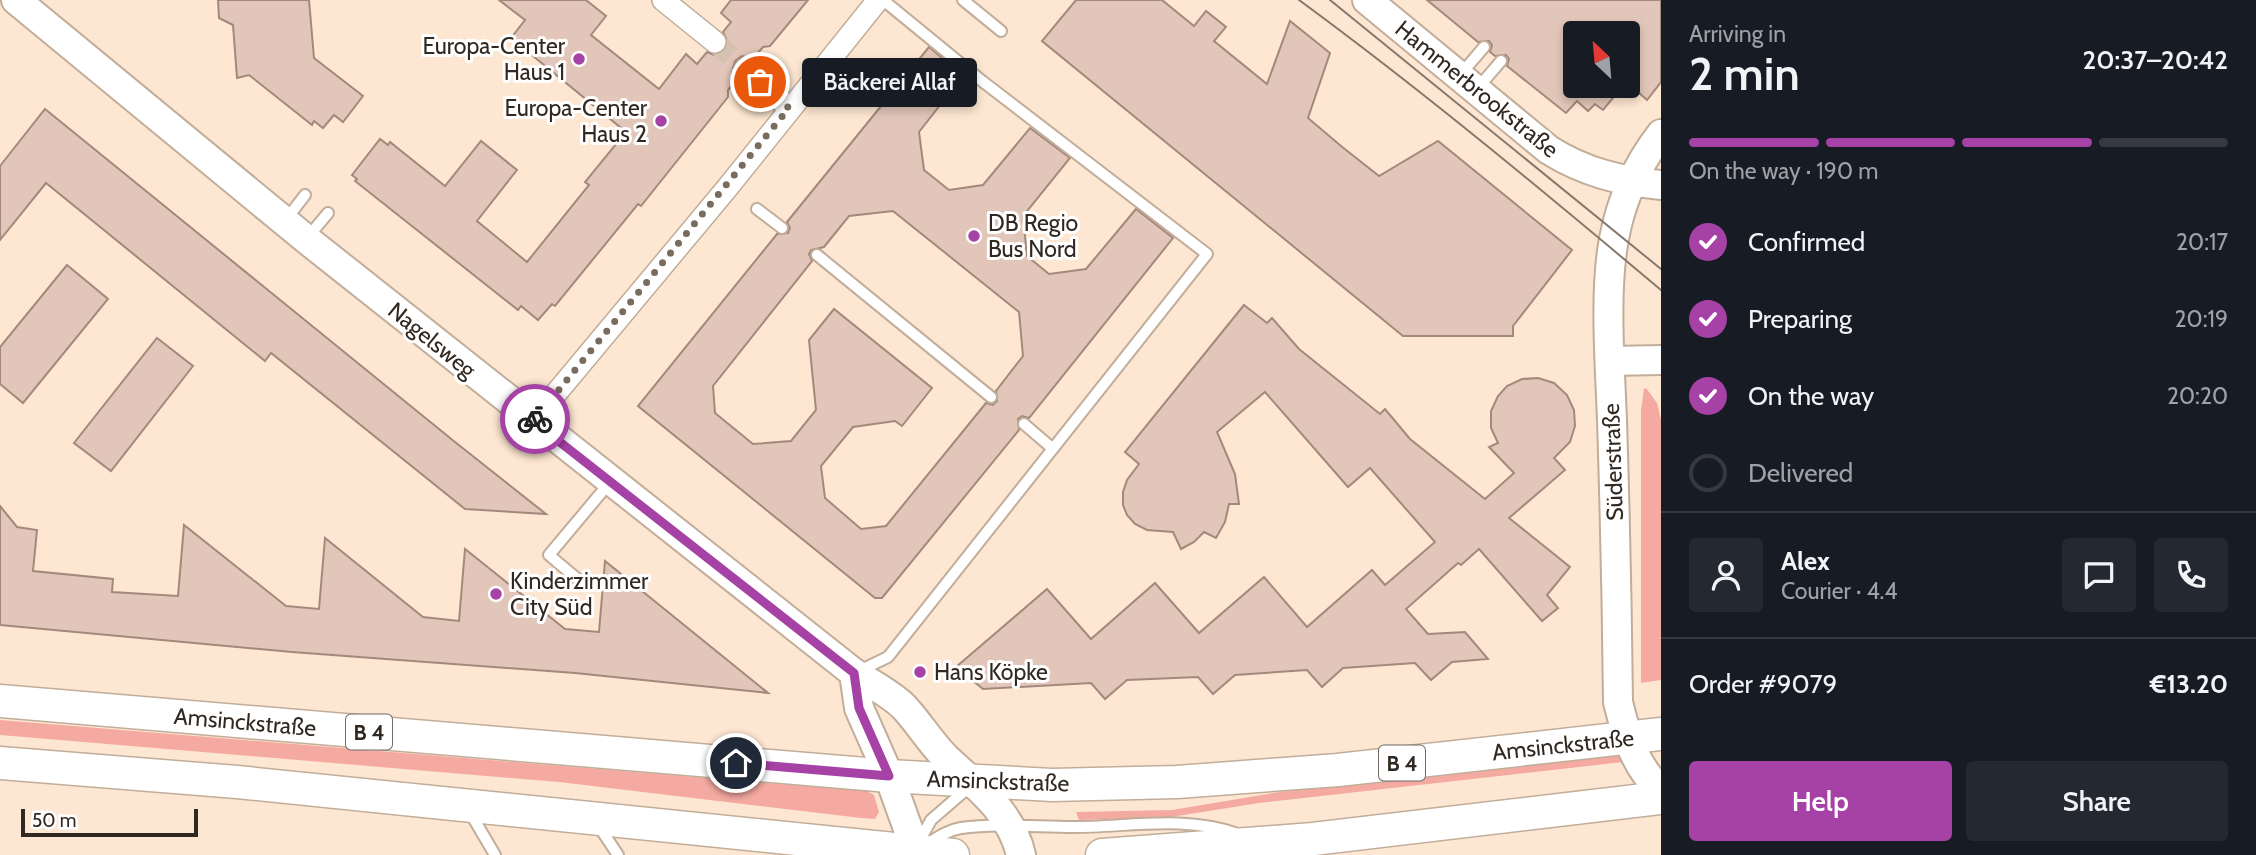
<!DOCTYPE html>
<html lang="en">
<head>
<meta charset="utf-8">
<style>
  :root { --surface:#171b24; --page:#242831; --text:#f1f3f6; --muted:#9ea1a6; --line:#363941; --accent:#a641a6 }
  body { margin:0; font-family:Cabin,sans-serif; background:var(--page); color:var(--text); height:100vh; display:flex; flex-direction:column; font-size:26px; white-space:nowrap }
  * { box-sizing:border-box; margin:0 }
  p { font-size:23px; color:var(--muted) }
  .icon { flex:none; width:38px; height:38px; fill:none; stroke:currentColor; stroke-width:2; stroke-linecap:round; stroke-linejoin:round }
  .map { position:relative; flex:1; overflow:hidden }
  .details { display:flex; flex-direction:column; background:var(--surface); width:595px }
  .details>* { flex:none }
  .needle { width:46px; rotate:334deg }
  .tools { position:absolute; left:1563px; top:21px; display:grid; gap:14px }
  .tools a { display:grid; place-items:center; width:77px; height:77px; border-radius:7px; background:var(--surface); box-shadow:0 4px 10px #0003; font-size:35px }
  .scale { position:absolute; left:21px; bottom:18px; width:177px; box-sizing:border-box; padding-left:7px; border:4px solid #312921; border-top:0; font-size:19px; line-height:24px; white-space:nowrap; color:#312921; -webkit-text-stroke:5px #fff; paint-order:stroke }
  .pin { position:absolute; display:grid; place-items:center; width:60px; height:60px; color:#fff; margin:-30px; border:4px solid #fff; border-radius:50%; box-shadow:0 2px 7px #0007 }
  .courier { position:absolute; display:grid; place-items:center; width:70px; height:70px; margin:-35px; border:5px solid #a641a6; border-radius:50%; background:#fff; color:#222; box-shadow:0 2px 9px #0007 }
  .bubble { position:absolute; height:49px; border-radius:7px; background:var(--surface); box-shadow:0 4px 10px #0003; font-size:23px; font-weight:600; line-height:49px; text-align:center }
  .head em { font-style:normal; font-weight:600 }
  .head div { display:flex; flex-direction:column-reverse }
  .head { display:flex; align-items:center; justify-content:space-between; height:119px; padding:0 28px }
  h1 { font-size:46px; font-weight:600; line-height:52px }
  .bar { display:grid; grid-template-columns:repeat(4,1fr); gap:10px 7px; align-content:center; height:84px; padding:0 28px }
  .bar i { height:9px; border-radius:5px; background:var(--line) }
  .bar .on { background:var(--accent) }
  .bar p { grid-column:span 4 }
  .line { display:flex; align-items:center; gap:18px; padding:0 28px; border-top:2px solid var(--line) }
  .line div { flex:1 }
  .round { display:grid; place-items:center; flex:none; width:74px; height:74px; border-radius:7px; background:var(--page) }
  ol { padding:0 28px; list-style:none }
  li { display:flex; align-items:center; gap:21px; height:77px }
  li p { margin-inline-start:auto }
  li .icon { padding:7px; border-radius:50%; background:var(--accent); color:#fff; stroke-width:4 }
  li:last-child { color:var(--muted) }
  li i { width:38px; height:38px; border:4px solid var(--line); border-radius:50% }
  .cta { display:flex; gap:14px; margin-top:auto; padding:14px 28px }
  .cta a { flex:1; height:80px; border-radius:7px; background:var(--accent); color:#fff; font-size:28px; font-weight:600; line-height:80px; text-align:center }
  .cta a+a { background:var(--page); color:var(--text) }
  main { display:flex; flex:1; min-height:0 }
  .map>svg:first-child { display:block }
  .green { fill:#f5aaa1 }
  .pier { fill:#fde7d2 }
  .building { fill:#e2c6b9; stroke:#a3897c; stroke-width:2; fill-rule:evenodd }
  .lines { fill:none; stroke-linecap:round; stroke-linejoin:round }
  .street-tunnel { stroke:#d4c1af; stroke-width:21; stroke-dasharray:21 10; stroke-linecap:butt }
  .lane-casing { stroke:#c1ad99; stroke-width:14 }
  .street-casing { stroke:#c1ad99; stroke-width:24 }
  .secondary-casing { stroke:#c1ad99; stroke-width:32 }
  .primary-casing { stroke:#c1ad99; stroke-width:35 }
  .lane { stroke:#fff; stroke-width:10 }
  .street { stroke:#fff; stroke-width:21 }
  .secondary { stroke:#fff; stroke-width:28 }
  .primary { stroke:#fff; stroke-width:32 }
  .tram { stroke:#86786b; stroke-width:2 }
  .done { stroke:#786c5f; stroke-width:7; stroke-dasharray:0 12.6 }
  .route { stroke:#a641a6; stroke-width:9 }
  .poi-dot { fill:#a641a6; stroke:#fff; stroke-width:2.5 }
  .labels { text-anchor:middle; dominant-baseline:central; stroke-width:6; stroke-linejoin:round; paint-order:stroke }
  .shield { fill:#fff; stroke:#6f6964; stroke-width:2 }
  .shield-label { font-size:21px; font-weight:bold; fill:#312921 }
  .poi-label { font-size:23px; fill:#312921; stroke:#fff; text-anchor:start }
  .street-label { font-size:23px; fill:#312921; stroke:#fff }
</style>
</head>
<body>
<main>
<div class="map">
<svg width="1661" height="855" viewBox="0 0 1661 855">
  <rect width="100%" height="100%" fill="#fde7d2"/>
  <g class="green">
    <path d="M1646,388L1657,403L1661,420V680L1641,683V410L1644,389Z"/>
    <path d="M0,720L867,791L874,795L879,812L875,819L861,818L559,782L0,735Z"/>
    <path d="M1620,755L1623,762L1259,803L1171,817L1079,820L1076,812L1172,810L1279,792Z"/>
  </g>
  <path class="pier" d="M0,0H38L10,46L0,38Z"/>
  <g class="building">
    <path d="M218,0H309L314,58L363,96L343,122L334,115L323,128L314,121L312,125L249,75L237,78L233,25L219,18Z"/>
    <path d="M499,0H586L606,16L591,35L659,89L686,54L697,64L707,52L714,55L725,51L728,43L723,32L731,22L721,13L731,0H808L770,46L763,47L753,59L742,56L735,61L732,72L737,79L728,90V97L641,206L638,204L555,306L552,304L538,320L521,306L518,310L355,181L357,179L352,175L380,139L388,145L390,142L445,186L481,141L517,170L477,221L527,262L589,185L585,182L626,132L511,38L525,20Z"/>
    <path d="M1076,0H1162L1194,26L1206,11L1226,27L1214,41L1267,84L1290,21L1330,53L1308,118L1341,146L1379,176L1438,141L1572,250L1513,326V336H1403L1042,41Z"/>
    <path d="M1427,0H1661V82L1647,100L1628,83V33H1575V86H1623L1603,110L1595,104L1588,111L1577,101L1566,113L1507,66L1509,59L1506,55L1495,56L1490,52L1492,45L1489,41L1478,42Z"/>
    <path d="M929,47L963,76L919,132L924,170L949,190L983,185L1030,128L1070,158L1023,216L1027,256L1049,274L1086,269L1136,209L1173,238L1029,418L1022,416L1018,419L1019,430L882,598H875L638,406L777,234L788,233L790,228L787,222ZM893,211L1019,312L1023,356L996,391L997,401L993,405L986,403L886,526L861,529L825,498L821,466L853,427L895,421L902,426L932,388L834,309L809,340L816,410L791,441L753,444L715,413L713,386L812,261L809,254L811,250L824,247L849,216Z"/>
    <path d="M45,109L455,442L546,514L465,509L271,353L265,361L46,183L0,240V166Z"/>
    <path d="M67,265L108,299L23,403L0,384V347Z"/>
    <path d="M1244,305L1267,323L1272,318L1299,349L1380,414L1385,409L1410,439L1485,499L1514,473L1489,447L1498,443L1491,428V411L1498,396L1507,386L1522,379L1538,378L1554,383L1567,395L1574,410L1575,426L1570,442L1554,458L1565,470L1509,518L1570,567L1547,595L1558,608L1542,621L1479,549L1461,565L1458,563L1406,609L1428,634L1465,632L1488,659L1452,662L1431,680L1415,663L1343,668L1322,687L1307,670L1235,675L1213,694L1198,677L1127,680L1105,699L1091,683L983,689L956,667L1047,589L1091,639L1155,583L1199,633L1264,577L1307,627L1372,570L1385,585L1435,542L1370,468L1348,487L1265,392L1217,432L1235,474L1239,504H1229L1225,522L1216,538L1204,532L1194,542L1181,549L1173,532L1147,530L1135,524L1127,515L1123,505V492L1127,480L1139,464L1125,452Z"/>
    <path d="M157,338L193,366L111,471L74,443Z"/>
    <path d="M0,506L17,527L37,530L33,571L113,579L112,592L178,596L184,525L286,606L319,609L325,538L423,617L459,621L465,549L565,629L599,632L605,561L768,693L575,673L292,652L0,625Z"/>
  </g>
  <g class="lines">
    <path class="street-tunnel" d="M715,42L745,69"/>
    <defs>
      <g id="lane">
        <path d="M963,0L1001,31"/>
        <path d="M1461,74L1484,47"/>
        <path d="M1476,90L1501,61"/>
        <path d="M757,209L782,228"/>
        <path d="M285,221L305,195"/>
        <path d="M308,237L328,213"/>
        <path d="M817,255L991,397"/>
        <path d="M1024,424L1052,448"/>
        <path d="M581,582L549,555L611,481"/>
        <path d="M857,672L888,657L1207,254L982,81L883,0"/>
        <path d="M468,809L495,855"/>
        <path d="M598,825L618,855"/>
        <path d="M919,842L931,820L968,788"/>
        <path d="M927,844C938,837 948,830 961,828C997,823 1037,827 1073,827C1128,827 1185,815 1238,834"/>
      </g>
      <g id="street">
        <path d="M663,0L715,42"/>
        <path d="M745,69L789,108"/>
        <path d="M533,421L728,187L878,0"/>
      </g>
      <g id="secondary">
        <path d="M16,0L306,239L854,673C871,684 890,693 904,707C919,723 930,742 946,758C977,787 1011,811 1021,855"/>
        <path d="M1367,0L1549,150C1584,172 1620,181 1661,185"/>
        <path d="M1661,134C1637,165 1621,200 1614,239C1604,291 1610,366 1612,420C1615,514 1617,608 1618,702C1626,735 1635,767 1661,790"/>
        <path d="M1610,361L1661,360"/>
        <path d="M854,673L859,708L889,776L916,851"/>
      </g>
      <g id="primary">
        <path d="M0,701L889,776L1052,785L1177,782L1338,770L1661,734"/>
        <path d="M0,763L237,782L953,855"/>
        <path d="M1102,855L1313,839L1661,798"/>
      </g>
    </defs>
    <use href="#lane" class="lane-casing"/>
    <use href="#street" class="street-casing"/>
    <use href="#secondary" class="secondary-casing"/>
    <use href="#primary" class="primary-casing"/>
    <use href="#lane" class="lane"/>
    <use href="#street" class="street"/>
    <use href="#secondary" class="secondary"/>
    <use href="#primary" class="primary"/>
    <g class="tram">
      <path d="M1299,0C1423,91 1543,191 1661,290"/>
      <path d="M1330,0L1661,269"/>
    </g>
  </g>
  <g class="lines">
    <path class="done" d="M535,419L789,108L760,82"/>
    <path class="route" d="M535,419L533,421L854,673L859,708L889,776L736,763"/>
  </g>
  <g class="poi-dot">
    <circle cx="579" cy="59" r="7"/>
    <circle cx="661" cy="121" r="7"/>
    <circle cx="974" cy="236" r="7"/>
    <circle cx="496" cy="594" r="7"/>
    <circle cx="920" cy="672" r="7"/>
  </g>
  <g class="labels">
    <g class="shield">
      <rect x="346" y="714.5" width="46" height="35" rx="5"/>
      <rect x="1379" y="745.5" width="46" height="35" rx="5"/>
    </g>
    <g class="shield-label">
      <text x="369" y="732">B 4</text>
      <text x="1402" y="763">B 4</text>
    </g>
    <g class="poi-label">
      <text x="565" y="46" text-anchor="end">Europa-Center<tspan x="565" dy="26">Haus 1</tspan></text>
      <text x="647" y="108" text-anchor="end">Europa-Center<tspan x="647" dy="26">Haus 2</tspan></text>
      <text x="988" y="223">DB Regio<tspan x="988" dy="26">Bus Nord</tspan></text>
      <text x="510" y="581">Kinderzimmer<tspan x="510" dy="26">City Süd</tspan></text>
      <text x="934" y="672">Hans Köpke</text>
    </g>
    <g class="street-label">
      <text transform="translate(1477 89) rotate(39)">Hammerbrookstraße</text>
      <text transform="translate(432 340) rotate(39)">Nagelsweg</text>
      <text transform="translate(1613 462) rotate(-92)">Süderstraße</text>
      <text transform="translate(245 722) rotate(5)">Amsinckstraße</text>
      <text transform="translate(1563 745) rotate(-6)">Amsinckstraße</text>
      <text transform="translate(998 781) rotate(2)">Amsinckstraße</text>
    </g>
  </g>
</svg>
<div class="tools">
<a><svg class="needle" viewBox="-14 -14 28 28"><path d="M0-13l5 13h-10z" fill="#e53935"/><path d="M0 13l5-13h-10z" fill="#9ea1a6"/></svg></a>
</div>
<div class="scale">50 m</div>
<div class="pin" style="left:760px;top:82px;background:#ea580c"><svg class="icon" aria-label="bag" viewBox="0 0 24 24"><path d="M5 8h14l-1 12H6zM9 8a3 3 0 0 1 6 0"/></svg></div>
<div class="pin" style="left:736px;top:763px;background:#1f2937"><svg class="icon" aria-label="home" viewBox="0 0 24 24"><path d="M3 11l9-7 9 7M6 9v11h12V9"/></svg></div>
<div class="courier" style="left:535px;top:419px"><svg class="icon" aria-label="bike" viewBox="0 0 24 24"><circle cx="6" cy="16" r="4"/><circle cx="18" cy="16" r="4"/><path d="M6 16l4-8h5l3 8M10 8l3 8H6M13 5h3"/></svg></div>
<div class="bubble" style="left:802px;top:58px;width:175px">Bäckerei Allaf</div>
</div>
<section class="details">
<div class="head"><div><h1>2 min</h1><p>Arriving in</p></div><em>20:37–20:42</em></div>
<div class="bar"><i class="on"></i><i class="on"></i><i class="on"></i><i></i><p>On the way · 190 m</p></div>
<ol>
<li><svg class="icon" aria-label="check" viewBox="0 0 24 24"><path d="M5 12l5 5 9-10"/></svg>Confirmed<p>20:17</p></li>
<li><svg class="icon" aria-label="check" viewBox="0 0 24 24"><path d="M5 12l5 5 9-10"/></svg>Preparing<p>20:19</p></li>
<li><svg class="icon" aria-label="check" viewBox="0 0 24 24"><path d="M5 12l5 5 9-10"/></svg>On the way<p>20:20</p></li>
<li><i></i>Delivered</li>
</ol>
<div class="line" style="height:126px"><a class="round"><svg class="icon" aria-label="person" viewBox="0 0 24 24"><circle cx="12" cy="8" r="4"/><path d="M4 21q1-7 8-7t8 7"/></svg></a><div><b>Alex</b><p>Courier · 4.4</p></div><a class="round"><svg class="icon" aria-label="chat" viewBox="0 0 24 24"><path d="M4 5h16v11H9l-5 4z"/></svg></a><a class="round"><svg class="icon" aria-label="phone" viewBox="0 0 24 24"><path d="M5 4h4l2 5-3 2q2 4 5 5l2-3 5 2v4C11 20 4 13 5 4z"/></svg></a></div>
<div class="line" style="height:91px"><div>Order #9079</div><b>€13.20</b></div>
<div class="cta"><a>Help</a><a>Share</a></div>
</section>
</main>
</body>
</html>
